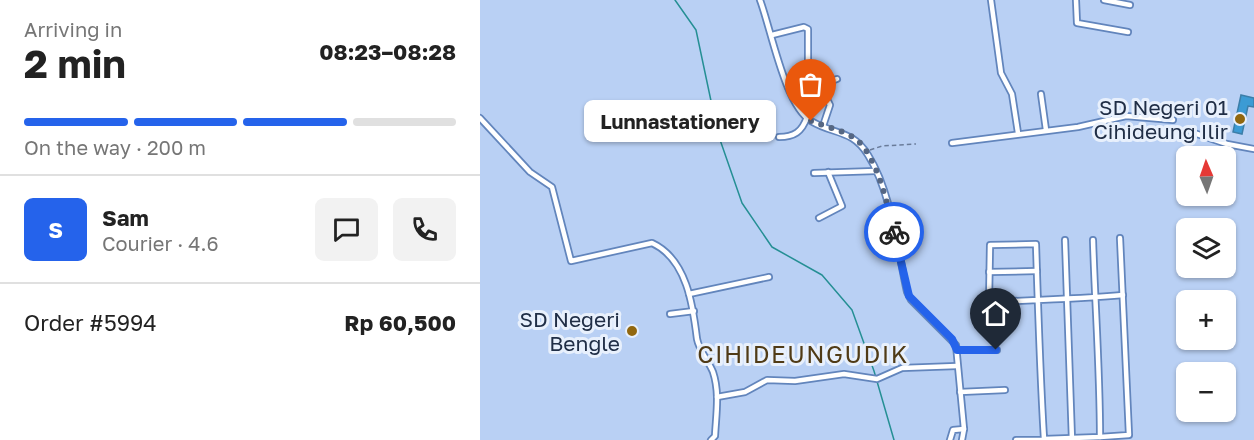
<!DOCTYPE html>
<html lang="en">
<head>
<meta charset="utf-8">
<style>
  :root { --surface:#fff; --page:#f2f2f2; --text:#222; --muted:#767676; --line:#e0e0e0; --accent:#2563eb }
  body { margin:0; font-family:"Golos Text",sans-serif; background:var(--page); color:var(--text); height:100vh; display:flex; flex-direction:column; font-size:22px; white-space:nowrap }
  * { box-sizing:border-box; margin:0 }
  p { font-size:20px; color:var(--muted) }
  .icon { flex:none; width:33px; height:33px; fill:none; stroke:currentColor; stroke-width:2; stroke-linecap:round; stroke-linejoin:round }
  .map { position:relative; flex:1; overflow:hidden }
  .side { display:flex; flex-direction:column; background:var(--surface); width:480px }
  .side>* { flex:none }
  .needle { width:39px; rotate:358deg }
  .buttons { position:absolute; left:696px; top:146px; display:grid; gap:12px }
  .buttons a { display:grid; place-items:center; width:60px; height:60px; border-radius:9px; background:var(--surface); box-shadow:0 2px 4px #0004; font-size:30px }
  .pin { position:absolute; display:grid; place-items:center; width:51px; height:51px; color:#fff; margin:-62px -26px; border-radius:50% 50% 50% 0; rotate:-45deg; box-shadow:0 0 6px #0007 }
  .pin .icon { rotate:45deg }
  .courier { position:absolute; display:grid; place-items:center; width:60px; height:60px; margin:-30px; border:4px solid #2563eb; border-radius:50%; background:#fff; color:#222; box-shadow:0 2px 8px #0007 }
  .bubble { position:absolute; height:42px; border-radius:9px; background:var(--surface); box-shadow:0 2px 4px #0004; font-size:20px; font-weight:700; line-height:42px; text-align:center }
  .summary em { font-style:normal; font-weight:700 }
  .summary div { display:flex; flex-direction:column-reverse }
  .summary { display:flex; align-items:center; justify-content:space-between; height:102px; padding:0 24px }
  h1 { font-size:39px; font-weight:700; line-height:45px }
  .bar { display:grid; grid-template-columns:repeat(4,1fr); gap:9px 6px; align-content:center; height:72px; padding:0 24px }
  .bar i { height:8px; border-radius:4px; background:var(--line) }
  .bar .on { background:var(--accent) }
  .bar p { grid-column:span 4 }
  .line { display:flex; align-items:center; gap:15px; padding:0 24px; border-top:2px solid var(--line) }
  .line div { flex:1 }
  .round { display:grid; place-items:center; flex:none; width:63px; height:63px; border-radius:9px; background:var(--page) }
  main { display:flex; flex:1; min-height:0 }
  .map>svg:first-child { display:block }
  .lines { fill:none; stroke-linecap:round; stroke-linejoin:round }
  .stream { stroke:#258f94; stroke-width:1.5 }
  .building { fill:#3c9bd4; stroke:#3c7ea8; stroke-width:1.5 }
  .street-casing { stroke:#6285bc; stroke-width:8 }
  .path { stroke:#6a7c9a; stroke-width:1.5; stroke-dasharray:4.5 3; stroke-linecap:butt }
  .street { stroke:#fff; stroke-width:4.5 }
  .done { stroke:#566783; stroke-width:6; stroke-dasharray:0 10.8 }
  .route { stroke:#2563eb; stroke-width:8 }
  .poi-dot { fill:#91670f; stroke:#e8f0fc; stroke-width:2 }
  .labels { text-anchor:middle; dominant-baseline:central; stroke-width:6; stroke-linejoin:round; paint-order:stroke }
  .poi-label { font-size:21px; fill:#202e46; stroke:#e8f0fc; text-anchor:end }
  .quarter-label { font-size:24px; letter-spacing:1.5px; fill:#503b16; stroke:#e8f0fc }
</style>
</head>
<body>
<main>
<section class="side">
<div class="summary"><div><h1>2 min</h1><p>Arriving in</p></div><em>08:23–08:28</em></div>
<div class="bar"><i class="on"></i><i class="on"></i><i class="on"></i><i></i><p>On the way · 200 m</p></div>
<div class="line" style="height:108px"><b class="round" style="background:var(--accent);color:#fff">S</b><div><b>Sam</b><p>Courier · 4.6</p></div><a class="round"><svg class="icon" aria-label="chat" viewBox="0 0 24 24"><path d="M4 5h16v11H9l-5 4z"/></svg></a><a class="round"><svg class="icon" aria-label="phone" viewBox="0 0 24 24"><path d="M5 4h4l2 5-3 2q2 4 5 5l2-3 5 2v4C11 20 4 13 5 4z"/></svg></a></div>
<div class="line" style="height:78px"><div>Order #5994</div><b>Rp 60,500</b></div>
</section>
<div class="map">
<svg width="774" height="440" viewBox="0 0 774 440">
  <rect width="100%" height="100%" fill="#b9d0f4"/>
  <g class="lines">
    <path class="stream" d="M195,0L216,30L238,134L262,203L292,247L342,275L372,310L394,371L414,440"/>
  </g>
  <g class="building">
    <path d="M320,74L332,75V84L320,83Z"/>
    <path d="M761,95L774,98V107L768,106L762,134L753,132Z"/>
  </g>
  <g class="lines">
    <defs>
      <g id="street">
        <path d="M280,0C291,29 305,106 331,121C354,135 372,129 388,155C411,191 418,251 427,292L431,300L476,345L484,429L482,440"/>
        <path d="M511,0L521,73L532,94L538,133"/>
        <path d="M596,0L597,23L648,32"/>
        <path d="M624,0L650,5"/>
        <path d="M292,35L324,27L328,29V62L350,105L343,126"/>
        <path d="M308,87L340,85L357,79"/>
        <path d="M561,94L566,130"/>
        <path d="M0,118L50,172L72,187L91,261L172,243C207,259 213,306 217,339C219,350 229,362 233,372C240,393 236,415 235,436L231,440"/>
        <path d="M711,132L747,144L774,149"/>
        <path d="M299,137C314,137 322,132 327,117"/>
        <path d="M472,143L598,127L646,116L693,120"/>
        <path d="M334,173L396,171"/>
        <path d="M339,218L362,206L348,172"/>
        <path d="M585,240L592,440"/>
        <path d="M613,240C615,305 620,371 620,437L564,439C560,374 558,309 556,244L510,245L509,302C554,300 598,299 643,295"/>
        <path d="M509,272L557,271"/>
        <path d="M209,294L289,277"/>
        <path d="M190,314L214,311"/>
        <path d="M477,350H517"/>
        <path d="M480,392L525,390"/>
        <path d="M237,397L265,392L287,380L315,381L364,374L397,379L422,368L477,366"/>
        <path d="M620,437L649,435L640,238"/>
        <path d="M470,440L473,430L484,429"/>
        <path d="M536,440H564"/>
      </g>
    </defs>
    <use href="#street" class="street-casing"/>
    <path class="path" d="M390,150L402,146L436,144"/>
    <use href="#street" class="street"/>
  </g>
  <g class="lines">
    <path class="done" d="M331,121C344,126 358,129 371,136C396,149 408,206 414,232"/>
    <path class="route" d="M414,232L429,296L472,339L477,350H516"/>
  </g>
  <g class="poi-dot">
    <circle cx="760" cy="119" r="6"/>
    <circle cx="152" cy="331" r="6"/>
  </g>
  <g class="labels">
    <g class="poi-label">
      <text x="748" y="107">SD Negeri 01<tspan x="748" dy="24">Cihideung Ilir</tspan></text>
      <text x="140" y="319">SD Negeri<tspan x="140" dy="24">Bengle</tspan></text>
    </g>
    <g class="quarter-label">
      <text x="323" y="353">CIHIDEUNGUDIK</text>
    </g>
  </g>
</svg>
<div class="buttons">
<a><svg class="needle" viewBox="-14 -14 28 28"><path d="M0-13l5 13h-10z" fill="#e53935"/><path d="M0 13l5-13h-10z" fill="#767676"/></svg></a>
<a><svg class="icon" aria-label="layers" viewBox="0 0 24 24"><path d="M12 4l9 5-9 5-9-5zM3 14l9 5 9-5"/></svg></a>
<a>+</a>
<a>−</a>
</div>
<div class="pin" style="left:331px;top:121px;background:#ea580c"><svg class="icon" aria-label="bag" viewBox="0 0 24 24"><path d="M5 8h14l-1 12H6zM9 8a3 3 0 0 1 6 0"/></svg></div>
<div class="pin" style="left:516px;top:350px;background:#1f2937"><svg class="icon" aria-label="home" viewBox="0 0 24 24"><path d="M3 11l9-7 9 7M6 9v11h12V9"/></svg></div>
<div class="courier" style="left:414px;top:232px"><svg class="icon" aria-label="bike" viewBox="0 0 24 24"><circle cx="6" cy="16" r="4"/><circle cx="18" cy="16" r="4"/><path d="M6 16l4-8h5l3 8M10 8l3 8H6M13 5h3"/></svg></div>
<div class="bubble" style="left:104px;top:100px;width:192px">Lunnastationery</div>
</div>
</main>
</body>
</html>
